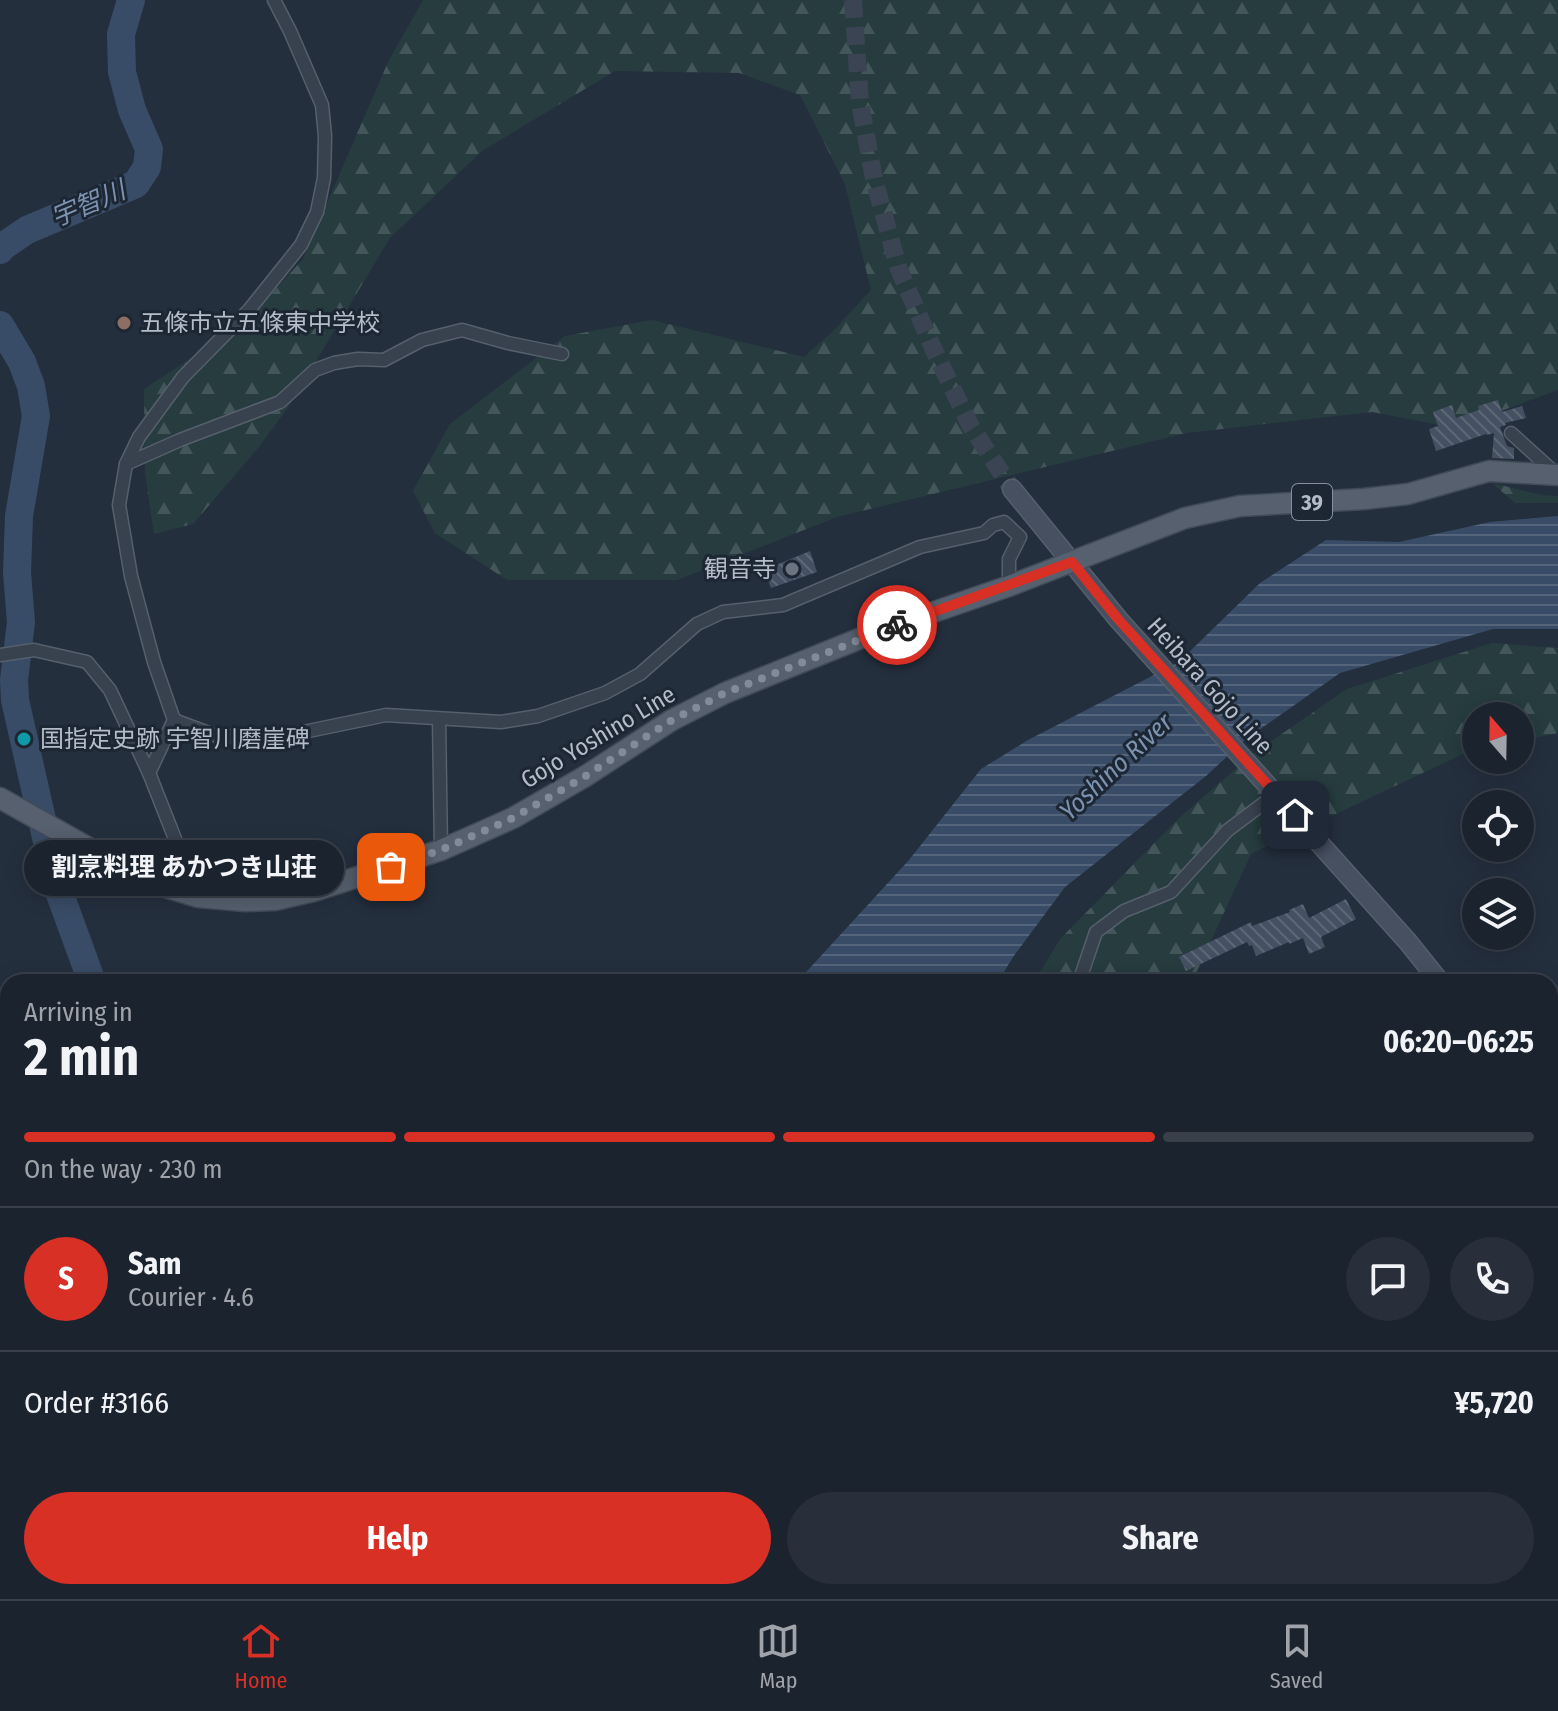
<!DOCTYPE html>
<html lang="en">
<head>
<meta charset="utf-8">
<style>
  :root { --surface:#1b232e; --page:#282f3a; --text:#f1f3f6; --muted:#a0a4aa; --line:#39404a; --accent:#d93025 }
  body { margin:0; font-family:"Fira Sans Condensed","Noto Sans JP",sans-serif; background:var(--page); color:var(--text); height:100vh; display:flex; flex-direction:column; font-size:30px; white-space:nowrap }
  * { box-sizing:border-box; margin:0 }
  p { font-size:26px; color:var(--muted) }
  .icon { flex:none; width:44px; height:44px; fill:none; stroke:currentColor; stroke-width:2; stroke-linecap:round; stroke-linejoin:round }
  .map { position:relative; flex:1; overflow:hidden }
  .side { position:absolute; left:0px; top:974px; width:1558px; height:626px; display:flex; flex-direction:column; background:var(--surface); border-radius:24px 24px 0 0; box-shadow:0 4px 20px #0003,0 0 0 2px var(--line) }
  .side>* { flex:none }
  .needle { width:52px; rotate:340deg }
  .buttons { position:absolute; left:1462px; top:702px; display:grid; gap:16px }
  .buttons a { display:grid; place-items:center; width:72px; height:72px; border-radius:50%; background:var(--surface); box-shadow:0 4px 20px #0003,0 0 0 2px var(--line); font-size:40px }
  .pin { position:absolute; display:grid; place-items:center; width:68px; height:68px; color:#fff; margin:-34px; border-radius:16px; box-shadow:0 4px 12px #0006 }
  .courier { position:absolute; display:grid; place-items:center; width:80px; height:80px; margin:-40px; border:6px solid #d93025; border-radius:50%; background:#fff; color:#222; box-shadow:0 2px 10px #0007 }
  .bubble { position:absolute; height:56px; border-radius:28px; background:var(--surface); box-shadow:0 4px 20px #0003,0 0 0 2px var(--line); font-size:26px; font-weight:700; line-height:56px; text-align:center }
  .headline em { font-style:normal; font-weight:700 }
  .headline div { display:flex; flex-direction:column-reverse }
  .headline { display:flex; align-items:center; justify-content:space-between; height:136px; padding:0 24px }
  h1 { font-size:52px; font-weight:700; line-height:60px }
  .bar { display:grid; grid-template-columns:repeat(4,1fr); gap:12px 8px; align-content:center; height:96px; padding:0 24px }
  .bar i { height:10px; border-radius:6px; background:var(--line) }
  .bar .active { background:var(--accent) }
  .bar p { grid-column:span 4 }
  .line { display:flex; align-items:center; gap:20px; padding:0 24px; border-top:2px solid var(--line) }
  .line div { flex:1 }
  .round { display:grid; place-items:center; flex:none; width:84px; height:84px; border-radius:42px; background:var(--page) }
  .cta { display:flex; gap:16px; margin-top:auto; padding:16px 24px }
  .cta a { flex:1; height:92px; border-radius:48px; background:var(--accent); color:#fff; font-size:32px; font-weight:700; line-height:92px; text-align:center }
  .cta a+a { background:var(--page); color:var(--text) }
  .tabs { display:flex; justify-content:space-around; align-items:center; height:112px; border-top:2px solid var(--line); background:var(--surface); font-size:22px; color:var(--muted) }
  .tabs a { display:grid; justify-items:center; gap:4px }
  .tabs .active { color:var(--accent) }
  .map>svg:first-child { display:block }
  .forest { fill:url(#forest-firs) }
  .water { fill:url(#water-rules) }
  .lines { fill:none; stroke-linecap:round; stroke-linejoin:round }
  .river { stroke:#394c67; stroke-width:28 }
  .building { fill:url(#building-back-hatch) }
  .secondary-tunnel { stroke:#3a4453; stroke-width:18; stroke-dasharray:18 9; stroke-linecap:butt }
  .street-casing { stroke:#565f6c; stroke-width:15 }
  .secondary-casing { stroke:#565f6c; stroke-width:21 }
  .primary-casing { stroke:#414a57; stroke-width:23 }
  .street { stroke:#38414e; stroke-width:12 }
  .secondary { stroke:#465061; stroke-width:18 }
  .primary { stroke:#56606e; stroke-width:20 }
  .done { stroke:#828b98; stroke-width:8; stroke-dasharray:0 14.4 }
  .route { stroke:#d93025; stroke-width:10 }
  .education-dot { fill:#8d6e63; stroke:#1d2633; stroke-width:3 }
  .worship-dot { fill:#6b7280; stroke:#1d2633; stroke-width:3 }
  .culture-dot { fill:#0f9aa8; stroke:#1d2633; stroke-width:3 }
  .labels { text-anchor:middle; dominant-baseline:central; stroke-width:6; stroke-linejoin:round; paint-order:stroke }
  .shield { fill:#1d2633; stroke:#878f9c; stroke-width:2 }
  .shield-label { font-size:22px; font-weight:bold; fill:#b4bcc9 }
  .poi-label { font-size:24px; fill:#b4bcc9; stroke:#1d2633; text-anchor:start }
  .street-label { font-size:24px; fill:#b4bcc9; stroke:#1d2633 }
  .water-label { font-size:26px; font-style:italic; fill:#7c92b1; stroke:#1d2633 }
</style>
</head>
<body>
<div class="map">
<svg width="1558" height="1599" viewBox="0 0 1558 1599">
  <defs>
    <pattern id="forest-firs" width="22" height="20" patternUnits="userSpaceOnUse" patternTransform="scale(2)"><rect width="22" height="20" fill="#263c3f"/><path d="M5 1l3.5 6h-7zM16 11l3.5 6h-7z" fill="#435659"/></pattern>
    <pattern id="water-rules" width="6" height="5" patternUnits="userSpaceOnUse" patternTransform="scale(2)"><rect width="6" height="5" fill="#394c67"/><path d="M0 2.5h6" fill="none" stroke="#53647b"/></pattern>
    <pattern id="building-back-hatch" width="6" height="6" patternUnits="userSpaceOnUse" patternTransform="scale(2)"><rect width="6" height="6" fill="#455162"/><path d="M-1 5l2 2M0 0l6 6M5-1l2 2" fill="none" stroke="#5d6877"/></pattern>
  </defs>
  <rect width="100%" height="100%" fill="#242f3e"/>
  <g class="forest">
    <path d="M423,0H1558V390L1455,428L1372,412L1187,433L837,517L677,580H507L435,533L413,491L450,424L565,336L652,320L804,357L833,331L871,290L845,184L800,95L739,73L615,71L482,151L390,238L289,406L258,448L193,524L154,534L145,473L144,389L246,322L303,259L388,62Z"/>
    <path d="M1492,483L1542,495L1558,496V503H1515Z"/>
    <path d="M1492,643L1558,648V733L1520,741V716H1476V751L1463,754L1251,854L1192,982H1034L1060,939L1178,819L1254,753L1347,689Z"/>
    <path d="M185,1592H365L363,1599H182Z"/>
  </g>
  <g class="water">
    <path d="M1558,516V629H1493L1340,673L1246,739L1206,776L1065,887L1013,957L998,982H797L909,860L981,769L1028,740L1179,662L1260,583L1326,540L1399,542L1490,522Z"/>
    <path d="M528,1592H722L721,1599H526Z"/>
  </g>
  <g class="lines">
    <g class="river">
      <path d="M0,250L2,247L27,230L136,184L147,167L149,149L132,110L122,72L121,34L131,0"/>
      <path d="M0,325L22,362L31,386L36,416L19,516L17,573L21,622L14,680L15,700L57,886L92,982"/>
      <path d="M166,1592V1599"/>
    </g>
  </g>
  <g class="building">
    <path d="M1498,400L1502,412L1522,406L1526,418L1505,423L1506,425L1500,427L1507,446L1514,448V459L1492,458L1494,433L1487,435L1486,434L1436,451L1429,429L1438,426L1433,412L1452,405L1456,418L1479,410L1478,406Z"/>
    <path d="M810,551L817,572L771,588L764,570Z"/>
    <path d="M1346,899L1356,919L1321,937L1325,947L1309,954L1303,938L1289,944V942L1256,956L1252,945L1249,946L1247,942L1186,971L1179,957L1251,922L1252,926L1290,912L1289,910L1303,904L1309,918Z"/>
  </g>
  <g class="lines">
    <path class="secondary-tunnel" d="M853,0L860,103L874,179L898,267L933,348L970,425L1012,489"/>
    <defs>
      <g id="street">
        <path d="M1511,433L1555,473"/>
        <path d="M126,464L180,440L280,402L315,370L334,363L358,359L384,360L422,340L462,330L508,343L562,354"/>
        <path d="M0,655L34,650L87,662L110,690L149,773L198,897"/>
        <path d="M439,719L441,850"/>
        <path d="M174,720L217,736H284L386,715L501,722L538,716L605,693L640,674L697,624L723,612L783,605L920,547L984,533L993,525L1004,522L1020,537L1009,559V586"/>
        <path d="M149,773L174,720L154,662L131,576L119,505L126,464L139,437L183,377L249,310L301,245L317,212L324,178L325,136L322,105L290,31L274,0"/>
        <path d="M1079,982L1096,932L1124,911L1171,892L1228,830L1276,794"/>
        <path d="M0,1344L8,1340"/>
        <path d="M1154,1599L1156,1592"/>
      </g>
      <g id="secondary">
        <path d="M1012,489L1118,619L1408,942L1440,982"/>
        <path d="M1550,1125L1558,1138"/>
      </g>
      <path id="primary" d="M0,798L89,848L165,887L198,897L245,901L275,900L314,891L441,850L513,818L584,777L672,720L725,693L876,632L1009,586L1185,518L1240,506L1364,499L1408,494L1489,471L1558,475"/>
    </defs>
    <use href="#street" class="street-casing"/>
    <use href="#secondary" class="secondary-casing"/>
    <use href="#primary" class="primary-casing"/>
    <use href="#street" class="street"/>
    <use href="#secondary" class="secondary"/>
    <use href="#primary" class="primary"/>
  </g>
  <g class="lines">
    <path class="done" d="M391,867L441,850L513,818L584,777L672,720L725,693L897,625"/>
    <path class="route" d="M897,625L1072,562L1118,619L1295,815"/>
  </g>
  <circle class="education-dot" cx="124" cy="323" r="8"/>
  <circle class="worship-dot" cx="792" cy="569" r="8"/>
  <circle class="culture-dot" cx="24" cy="739" r="8"/>
  <g class="labels">
    <rect class="shield" x="1292" y="484" width="40" height="36" rx="6"/>
    <g class="shield-label">
      <text x="1312" y="502">39</text>
    </g>
    <g class="poi-label">
      <text x="140" y="323">五條市立五條東中学校</text>
      <text x="776" y="569" text-anchor="end">観音寺</text>
      <text x="40" y="739">国指定史跡 宇智川磨崖碑</text>
    </g>
    <g class="street-label">
      <text transform="translate(1210 686) rotate(48)">Heibara Gojo Line</text>
      <text transform="translate(598 737) rotate(-31)">Gojo Yoshino Line</text>
    </g>
    <g class="water-label">
      <text transform="translate(88 204) rotate(-23)">宇智川</text>
      <text transform="translate(1116 767) rotate(-43)">Yoshino River</text>
    </g>
  </g>
</svg>
<div class="buttons">
<a><svg class="needle" viewBox="-14 -14 28 28"><path d="M0-13l5 13h-10z" fill="#e53935"/><path d="M0 13l5-13h-10z" fill="#a0a4aa"/></svg></a>
<a><svg class="icon" aria-label="locate" viewBox="0 0 24 24"><circle cx="12" cy="12" r="6"/><path d="M12 2v4M12 18v4M2 12h4M18 12h4"/></svg></a>
<a><svg class="icon" aria-label="layers" viewBox="0 0 24 24"><path d="M12 4l9 5-9 5-9-5zM3 14l9 5 9-5"/></svg></a>
</div>
<div class="pin" style="left:391px;top:867px;background:#ea580c"><svg class="icon" aria-label="bag" viewBox="0 0 24 24"><path d="M5 8h14l-1 12H6zM9 8a3 3 0 0 1 6 0"/></svg></div>
<div class="pin" style="left:1295px;top:815px;background:#1f2937"><svg class="icon" aria-label="home" viewBox="0 0 24 24"><path d="M3 11l9-7 9 7M6 9v11h12V9"/></svg></div>
<div class="courier" style="left:897px;top:625px"><svg class="icon" aria-label="bike" viewBox="0 0 24 24"><circle cx="6" cy="16" r="4"/><circle cx="18" cy="16" r="4"/><path d="M6 16l4-8h5l3 8M10 8l3 8H6M13 5h3"/></svg></div>
<div class="bubble" style="left:24px;top:840px;width:320px">割烹料理 あかつき山荘</div>
<section class="side">
<div class="headline"><div><h1>2 min</h1><p>Arriving in</p></div><em>06:20–06:25</em></div>
<div class="bar"><i class="active"></i><i class="active"></i><i class="active"></i><i></i><p>On the way · 230 m</p></div>
<div class="line" style="height:144px"><b class="round" style="background:var(--accent);color:#fff">S</b><div><b>Sam</b><p>Courier · 4.6</p></div><a class="round"><svg class="icon" aria-label="chat" viewBox="0 0 24 24"><path d="M4 5h16v11H9l-5 4z"/></svg></a><a class="round"><svg class="icon" aria-label="phone" viewBox="0 0 24 24"><path d="M5 4h4l2 5-3 2q2 4 5 5l2-3 5 2v4C11 20 4 13 5 4z"/></svg></a></div>
<div class="line" style="height:104px"><div>Order #3166</div><b>¥5,720</b></div>
<div class="cta"><a>Help</a><a>Share</a></div>
</section>
</div>
<nav class="tabs">
<a class="active"><svg class="icon" aria-label="home" viewBox="0 0 24 24"><path d="M3 11l9-7 9 7M6 9v11h12V9"/></svg>Home</a>
<a><svg class="icon" aria-label="map" viewBox="0 0 24 24"><path d="M3 6l6-2 6 2 6-2v14l-6 2-6-2-6 2zM9 4v14M15 6v14"/></svg>Map</a>
<a><svg class="icon" aria-label="saved" viewBox="0 0 24 24"><path d="M7 4h10v16l-5-4-5 4z"/></svg>Saved</a>
</nav>
</body>
</html>
